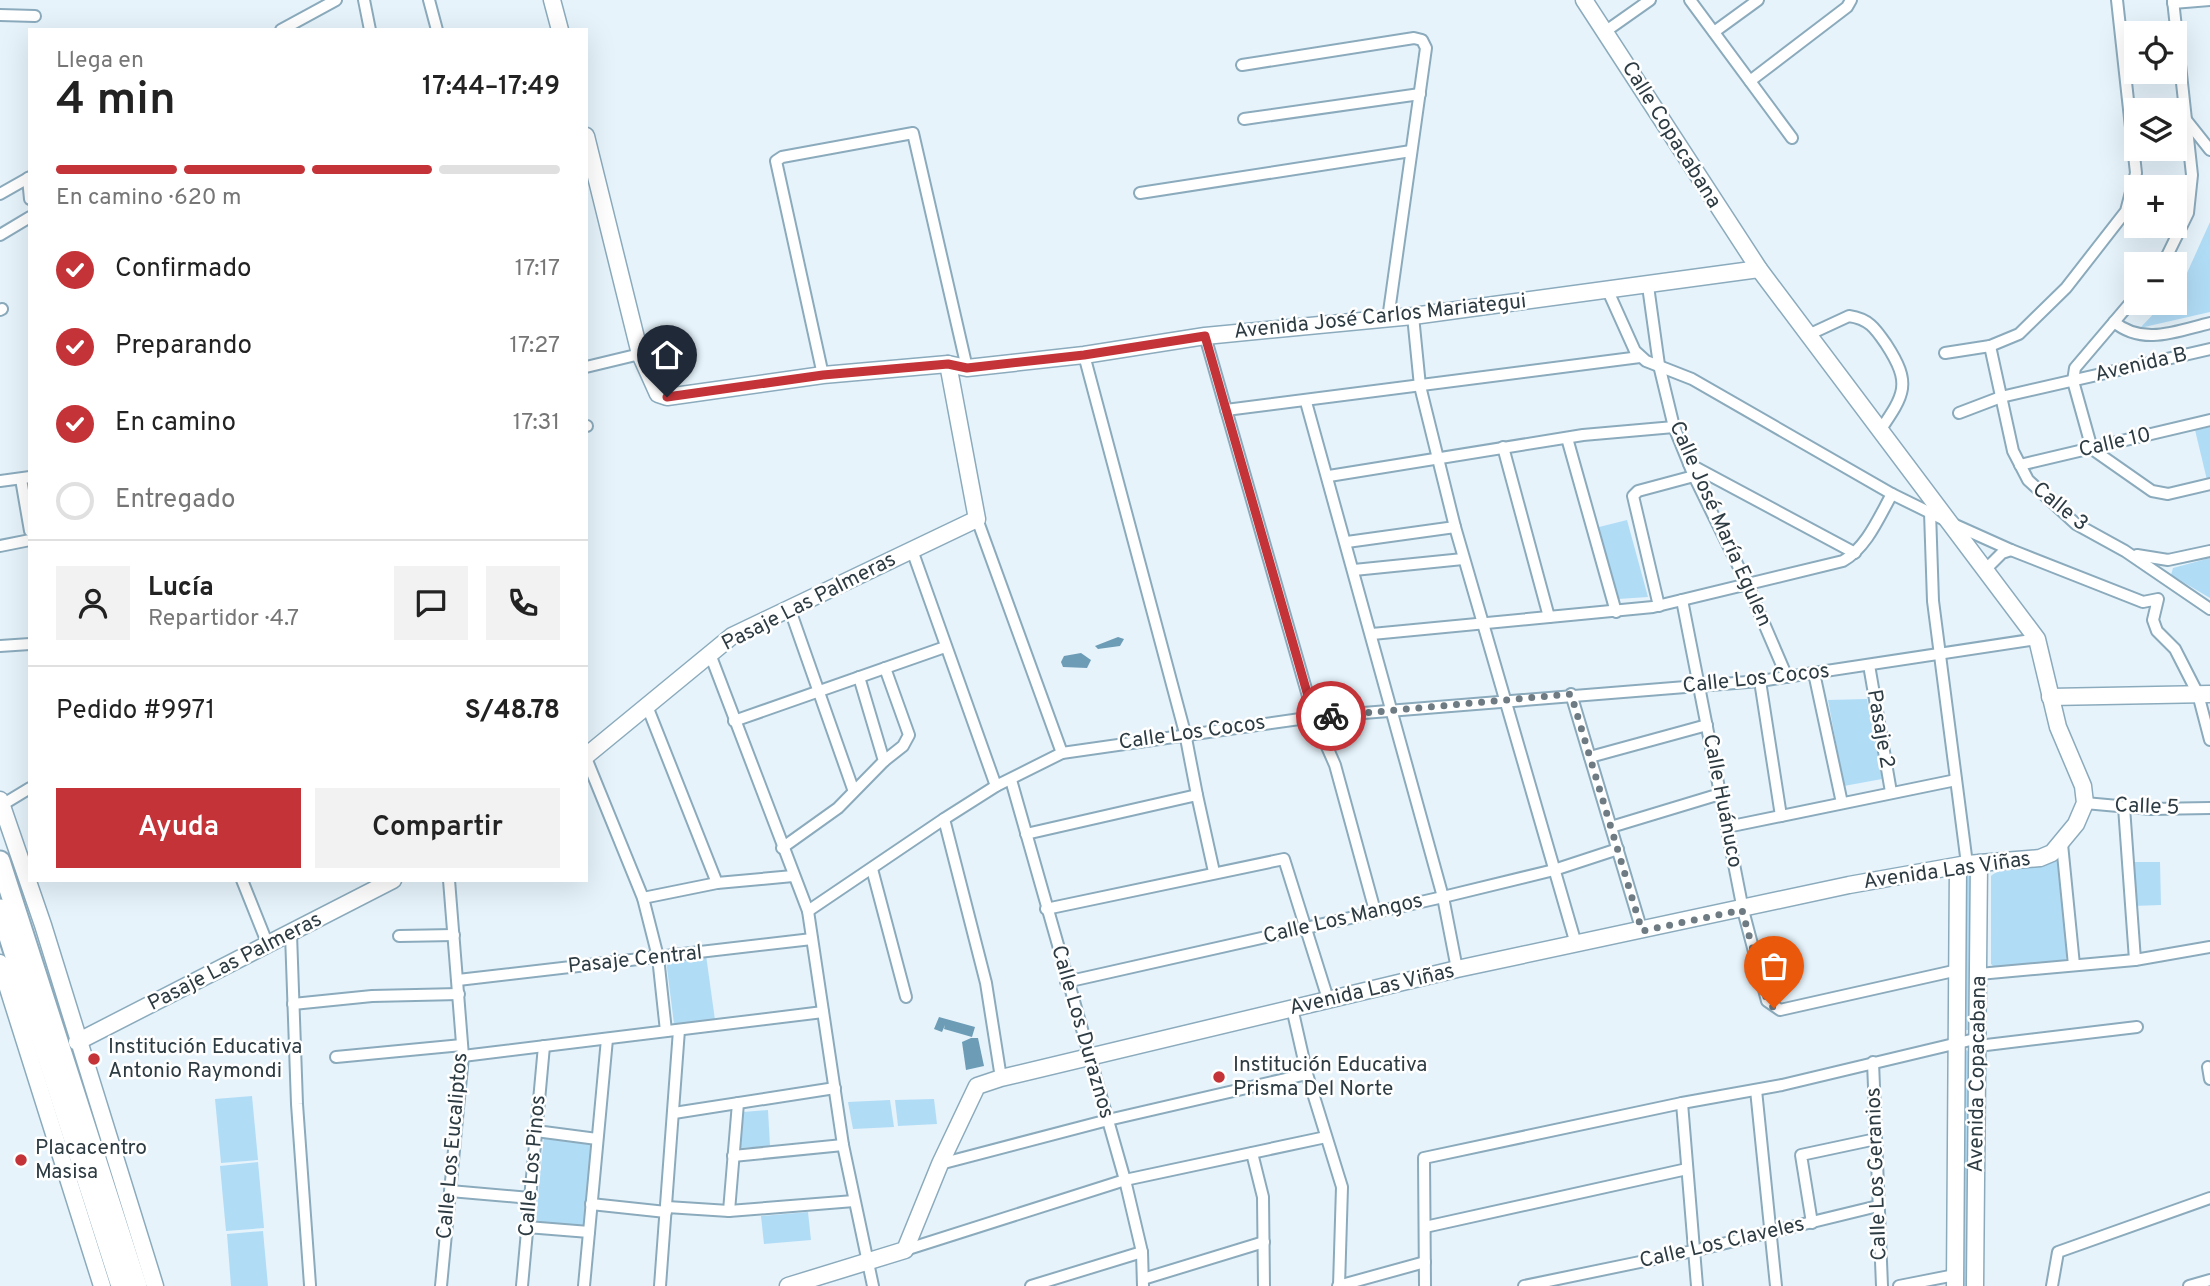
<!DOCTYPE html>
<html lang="es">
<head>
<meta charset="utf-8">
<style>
  :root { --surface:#fff; --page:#f2f2f2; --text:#222; --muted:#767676; --line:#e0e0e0; --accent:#c33338 }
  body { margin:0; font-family:Overpass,sans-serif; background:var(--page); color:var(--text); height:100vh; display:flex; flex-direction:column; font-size:26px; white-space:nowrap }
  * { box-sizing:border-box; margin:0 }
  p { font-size:23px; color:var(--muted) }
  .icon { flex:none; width:38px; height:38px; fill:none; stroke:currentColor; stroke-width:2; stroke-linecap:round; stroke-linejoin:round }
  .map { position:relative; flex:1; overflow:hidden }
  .panel { position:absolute; left:28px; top:28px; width:560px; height:854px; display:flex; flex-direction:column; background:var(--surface); border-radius:0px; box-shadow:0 7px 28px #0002 }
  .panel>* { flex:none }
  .buttons { position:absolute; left:2124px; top:21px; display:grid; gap:14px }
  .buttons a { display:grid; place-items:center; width:63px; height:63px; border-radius:0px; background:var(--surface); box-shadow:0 7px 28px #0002; font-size:35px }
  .pin { position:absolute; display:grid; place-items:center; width:60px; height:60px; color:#fff; margin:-72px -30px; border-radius:50% 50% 50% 0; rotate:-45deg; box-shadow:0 0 7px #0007 }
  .pin .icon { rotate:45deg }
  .courier { position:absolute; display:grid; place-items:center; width:70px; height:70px; margin:-35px; border:5px solid #c33338; border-radius:50%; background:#fff; color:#222; box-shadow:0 2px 9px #0007 }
  .headline em { font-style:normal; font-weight:600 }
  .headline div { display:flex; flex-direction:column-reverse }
  .headline { display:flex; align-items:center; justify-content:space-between; height:119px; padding:0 28px }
  h1 { font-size:46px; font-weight:600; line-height:52px }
  .bar { display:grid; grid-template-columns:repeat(4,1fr); gap:10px 7px; align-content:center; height:84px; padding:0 28px }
  .bar i { height:9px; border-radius:5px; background:var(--line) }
  .bar .selected { background:var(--accent) }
  .bar p { grid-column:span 4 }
  .line { display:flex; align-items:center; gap:18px; padding:0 28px; border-top:2px solid var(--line) }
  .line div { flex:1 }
  .round { display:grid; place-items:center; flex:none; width:74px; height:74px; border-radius:0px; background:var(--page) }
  ol { padding:0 28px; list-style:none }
  li { display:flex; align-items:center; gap:21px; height:77px }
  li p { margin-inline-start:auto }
  li .icon { padding:7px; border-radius:50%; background:var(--accent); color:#fff; stroke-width:4 }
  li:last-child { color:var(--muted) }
  li i { width:38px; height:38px; border:4px solid var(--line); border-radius:50% }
  .cta { display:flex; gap:14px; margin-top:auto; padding:14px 28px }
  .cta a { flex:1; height:80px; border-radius:0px; background:var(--accent); color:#fff; font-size:28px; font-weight:600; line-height:80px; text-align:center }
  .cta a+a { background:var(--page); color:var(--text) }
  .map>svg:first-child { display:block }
  .green { fill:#b1dcf6 }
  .water { fill:#6d9cb6 }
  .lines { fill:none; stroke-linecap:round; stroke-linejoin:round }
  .street-casing { stroke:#8babbd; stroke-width:14 }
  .secondary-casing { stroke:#8babbd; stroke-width:19 }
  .highway-casing { stroke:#8babbd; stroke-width:23 }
  .street { stroke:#fff; stroke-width:10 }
  .secondary { stroke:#fff; stroke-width:16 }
  .highway { stroke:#fff; stroke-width:19 }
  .done { stroke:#6e7b83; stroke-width:7; stroke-dasharray:0 12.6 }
  .route { stroke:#c33338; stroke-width:9 }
  .poi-dot { fill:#c33338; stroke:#fff; stroke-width:2.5 }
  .labels { text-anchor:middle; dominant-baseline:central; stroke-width:5; stroke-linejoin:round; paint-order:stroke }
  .street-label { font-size:21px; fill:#2d3b42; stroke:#fff }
  .poi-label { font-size:21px; fill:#2d3b42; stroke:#fff; text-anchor:start }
</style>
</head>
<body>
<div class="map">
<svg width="2210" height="1286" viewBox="0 0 2210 1286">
  <rect width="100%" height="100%" fill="#e6f3fb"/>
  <g class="green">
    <path d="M2210,222V312L2140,328L2164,303H2175V291L2182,284Z"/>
    <path d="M2210,427V479L2207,480L2195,430Z"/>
    <path d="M1627,520L1648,597L1618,599L1599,527Z"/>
    <path d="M2210,558V598L2171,575L2173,568Z"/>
    <path d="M1867,699L1882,779L1844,786L1828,700Z"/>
    <path d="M2057,857L2060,860L2067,958L2063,961L1996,969L1991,964V876C1999,867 2042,861 2057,857Z"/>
    <path d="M2131,862H2160L2161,905L2133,906Z"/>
    <path d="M1969,870L1972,872L1970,1030H1966L1965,872Z"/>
    <path d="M706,955L715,1020L674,1024L666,960Z"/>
    <path d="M1966,1050L1970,1052L1968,1286H1961Z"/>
    <path d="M252,1096L258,1160L221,1163L215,1099Z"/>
    <path d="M934,1099L937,1124L898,1126L895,1100Z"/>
    <path d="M890,1100L894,1127L853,1129L848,1102Z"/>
    <path d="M768,1110L770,1146L740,1148L743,1112Z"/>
    <path d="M544,1136L593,1141L585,1228L535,1225Z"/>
    <path d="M258,1162L264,1228L226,1231L220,1166Z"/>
    <path d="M808,1212L811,1240L764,1244L761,1216Z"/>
    <path d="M263,1231L268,1286H231L227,1234Z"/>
  </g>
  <g class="water">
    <path d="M1118,637L1124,639L1120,646L1098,649L1095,646Z"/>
    <path d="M1081,653L1091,660L1087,668L1063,667L1061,662L1064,656Z"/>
    <path d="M939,1017L975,1027L972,1037L944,1029L945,1025L942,1032L934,1029Z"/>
    <path d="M971,1038H978L984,1066L966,1070L962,1042Z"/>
  </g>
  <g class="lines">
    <defs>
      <g id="street">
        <path d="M364,0L370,30"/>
        <path d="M429,0L437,30"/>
        <path d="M1690,0L1792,138"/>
        <path d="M2173,3L2210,0"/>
        <path d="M0,15L35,16"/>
        <path d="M281,30L336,0"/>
        <path d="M1606,31L1650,0"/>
        <path d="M1714,32L1758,0"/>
        <path d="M1242,65L1414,38L1422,40L1426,48L1388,319"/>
        <path d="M1750,81L1847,7L1851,0"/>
        <path d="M1244,119L1420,94"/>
        <path d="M2187,121L2210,150"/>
        <path d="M28,178L30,199"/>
        <path d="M1140,193L1411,151"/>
        <path d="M0,194L30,177"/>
        <path d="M0,235L30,217"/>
        <path d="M2163,264L2188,213L2192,175L2173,0"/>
        <path d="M1648,286L1659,365L1674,427L1694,476L1747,584L1787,677"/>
        <path d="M1608,291L1635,351L1646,361L1692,379L1892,494L1953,524L2011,550L2143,602L2158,599L2153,620L2157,631L2175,649L2198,694L2210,740"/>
        <path d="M2137,295L2075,368L2073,381L2092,449L2152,491L2168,494L2210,484"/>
        <path d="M0,310L2,309"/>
        <path d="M1413,316L1420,386L1455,527L1576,944"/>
        <path d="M2114,322C2143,346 2177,331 2210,323"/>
        <path d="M1808,335L1849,316C1869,319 1875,328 1886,344C1912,384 1905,394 1879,432"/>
        <path d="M1205,336L1314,717L1335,765L1375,911"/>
        <path d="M1990,346L2013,451L2028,480L2076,524L2125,551L2210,609"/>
        <path d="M1945,353L1990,346L2019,334L2066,288L2126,211L2136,173L2117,0"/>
        <path d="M1084,355L1185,733L1197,795"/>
        <path d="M586,367L640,354"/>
        <path d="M823,375L776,161L782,157L913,133L967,368"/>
        <path d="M1306,402L1443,897L1457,969"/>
        <path d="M1226,410L1640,357"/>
        <path d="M1959,413L2001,397L2210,349"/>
        <path d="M586,426H587"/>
        <path d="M1567,438L1616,612"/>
        <path d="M1503,447L1549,617"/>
        <path d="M1689,464L1855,553"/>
        <path d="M2020,465L2210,420"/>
        <path d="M1329,476L1583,435L1674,427"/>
        <path d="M21,479L30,531"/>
        <path d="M0,481L30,477"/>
        <path d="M1930,512L1933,601L1967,864"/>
        <path d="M977,519L1062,753"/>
        <path d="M1347,542L1455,527"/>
        <path d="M0,546L30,540"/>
        <path d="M912,550L996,786"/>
        <path d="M2137,555L2168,560L2210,551"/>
        <path d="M1986,569L2002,553L2011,550"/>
        <path d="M1354,570L1463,559"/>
        <path d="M1682,600L1743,910L1767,1001L1780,1010L1958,970"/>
        <path d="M1659,606L1633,496L1638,491L1694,476"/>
        <path d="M789,607L853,789"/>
        <path d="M1372,634L1653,607L1843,561C1867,547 1879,517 1892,494"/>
        <path d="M0,646L30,644"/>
        <path d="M710,654L808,911L843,1145L873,1286"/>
        <path d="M1869,665L1891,792"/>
        <path d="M1814,673L1842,803"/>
        <path d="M1760,681L1781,816"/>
        <path d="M1571,694L1642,931"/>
        <path d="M647,706L717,883"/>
        <path d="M734,721L945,647"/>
        <path d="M1590,757L1707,725"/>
        <path d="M586,758L643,898L658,957L666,1031"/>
        <path d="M884,761L903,746L909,735L885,668"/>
        <path d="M1011,780L1125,1180L1142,1252L1143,1286"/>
        <path d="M2085,803L2151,809L2210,808"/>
        <path d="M2,805L30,788"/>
        <path d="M2124,807L2135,960"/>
        <path d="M944,819L986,983L1001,1078"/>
        <path d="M1611,827L1720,794"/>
        <path d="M1727,827L1956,780"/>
        <path d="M1026,834L1197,795L1214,872"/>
        <path d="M2062,844L2074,965"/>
        <path d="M782,848L838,808L884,761L859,677"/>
        <path d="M872,869L906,997"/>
        <path d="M242,880L268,945"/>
        <path d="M643,898L717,883L793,876"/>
        <path d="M1046,909L1284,859L1328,999"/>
        <path d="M808,911L944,819L996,786L1062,753L1314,717L1760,681L2037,639"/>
        <path d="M291,934L297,1104L310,1285"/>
        <path d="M399,936L454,935"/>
        <path d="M1979,974L2135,960L2210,947"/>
        <path d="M458,980L812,939"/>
        <path d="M1066,982L1443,897L1554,870L1618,849"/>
        <path d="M293,1004L372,996L459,994"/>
        <path d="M1292,1008L1307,1074L1342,1187L1339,1286"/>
        <path d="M1978,1046L2137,1027"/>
        <path d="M463,1056L823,1012"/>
        <path d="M336,1057L462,1045"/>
        <path d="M1873,1062L1882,1286"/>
        <path d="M2208,1067L2210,1079"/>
        <path d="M1756,1090L1776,1286"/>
        <path d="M1682,1103L1697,1286"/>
        <path d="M674,1113L835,1088"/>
        <path d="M536,1131L597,1139"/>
        <path d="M1252,1153L1263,1197L1264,1286"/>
        <path d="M733,1156L843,1145"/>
        <path d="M940,1164L1108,1120L1307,1074"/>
        <path d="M450,1191L530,1198"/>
        <path d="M591,1204L666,1212"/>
        <path d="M667,1207L729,1211L854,1201"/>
        <path d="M729,1211L738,1103"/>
        <path d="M1812,1223L1801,1155L1876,1139"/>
        <path d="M527,1227L589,1232"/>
        <path d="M1425,1227L1687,1169"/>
        <path d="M905,1250L1125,1180L1326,1137"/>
        <path d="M1143,1279L1264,1242"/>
        <path d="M441,1286L463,1056L449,880"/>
        <path d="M522,1286L544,1046"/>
        <path d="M584,1286L607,1039"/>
        <path d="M660,1286L679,1030"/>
        <path d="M1031,1286L1142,1252"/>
        <path d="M1338,1286L1425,1262"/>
        <path d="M1425,1286L1424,1158L1682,1103L1782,1085L1979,1038"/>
        <path d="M1524,1286L1693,1251L1878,1206"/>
        <path d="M1899,1286L1955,1275"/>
        <path d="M2052,1286L2058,1252L2210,1198"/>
        <path d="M2189,1286L2210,1280"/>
      </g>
      <g id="secondary">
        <path d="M552,0L560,30"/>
        <path d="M586,136L640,354L658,394L667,397L823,375L948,364L967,368L1084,355L1205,336L1413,316L1759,269"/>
        <path d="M2050,697L2210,694"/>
        <path d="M586,756L732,636L977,519L948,364"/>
        <path d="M0,800L43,925L155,1286"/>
        <path d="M0,963L102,1286"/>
        <path d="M77,1042L393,880"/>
        <path d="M788,1286L905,1250L940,1164L977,1086L1001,1078L1457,969L1849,885L1967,864L2040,858L2052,853L2076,824L2085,803L2083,786L2058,727L2037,639L1759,269L1584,0"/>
        <path d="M1955,1286L1958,866"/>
        <path d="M1975,1286L1979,863"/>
      </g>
      <g id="highway">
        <path d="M0,861L137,1286"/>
        <path d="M0,909L121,1286"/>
      </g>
    </defs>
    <use href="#street" class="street-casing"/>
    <use href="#secondary" class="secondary-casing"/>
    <use href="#highway" class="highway-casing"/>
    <use href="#street" class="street"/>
    <use href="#secondary" class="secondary"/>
    <use href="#highway" class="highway"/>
  </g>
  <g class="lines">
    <path class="done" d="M1331,716L1571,694L1642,931L1742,910L1767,1001L1774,1008"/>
    <path class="route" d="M667,397L823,375L948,364L967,368L1084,355L1205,336L1314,717L1331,716"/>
  </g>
  <g class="poi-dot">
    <circle cx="94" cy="1059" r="7"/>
    <circle cx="1219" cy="1077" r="7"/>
    <circle cx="21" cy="1160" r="7"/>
  </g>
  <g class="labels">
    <g class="street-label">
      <text transform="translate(1671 135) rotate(58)">Calle Copacabana</text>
      <text transform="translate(1380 317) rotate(-6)">Avenida José Carlos Mariategui</text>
      <text transform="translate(2141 365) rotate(-13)">Avenida B</text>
      <text transform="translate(2115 443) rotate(-13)">Calle 10</text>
      <text transform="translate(2060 507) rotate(39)">Calle 3</text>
      <text transform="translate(1720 524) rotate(66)">Calle José María Egulen</text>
      <text transform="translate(809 602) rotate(-27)">Pasaje Las Palmeras</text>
      <text transform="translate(1756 679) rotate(-6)">Calle Los Cocos</text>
      <text transform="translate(1880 729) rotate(80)">Pasaje 2</text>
      <text transform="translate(1192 733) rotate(-8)">Calle Los Cocos</text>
      <text transform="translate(1722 801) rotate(79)">Calle Huánuco</text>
      <text transform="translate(2147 807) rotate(2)">Calle 5</text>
      <text transform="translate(1947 871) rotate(-8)">Avenida Las Viñas</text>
      <text transform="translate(1343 919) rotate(-13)">Calle Los Mangos</text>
      <text transform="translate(635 960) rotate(-6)">Pasaje Central</text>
      <text transform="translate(235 962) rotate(-27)">Pasaje Las Palmeras</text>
      <text transform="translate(1372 990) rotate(-13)">Avenida Las Viñas</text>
      <text transform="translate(1082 1032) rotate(74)">Calle Los Duraznos</text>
      <text transform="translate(1978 1074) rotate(-89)">Avenida Copacabana</text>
      <text transform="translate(453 1146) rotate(-85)">Calle Los Eucaliptos</text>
      <text transform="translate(533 1166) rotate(-85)">Calle Los Pinos</text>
      <text transform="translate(1877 1174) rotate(-92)">Calle Los Geranios</text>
      <text transform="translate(1722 1243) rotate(-13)">Calle Los Claveles</text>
    </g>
    <g class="poi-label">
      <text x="108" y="1047">Institución Educativa<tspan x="108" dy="24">Antonio Raymondi</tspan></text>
      <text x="1233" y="1065">Institución Educativa<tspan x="1233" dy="24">Prisma Del Norte</tspan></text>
      <text x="35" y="1148">Placacentro<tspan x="35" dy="24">Masisa</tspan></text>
    </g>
  </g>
</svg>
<div class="buttons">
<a><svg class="icon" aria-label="locate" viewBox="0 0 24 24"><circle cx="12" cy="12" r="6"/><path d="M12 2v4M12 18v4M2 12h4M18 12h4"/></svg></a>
<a><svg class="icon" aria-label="layers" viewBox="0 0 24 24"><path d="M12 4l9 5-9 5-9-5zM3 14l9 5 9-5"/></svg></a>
<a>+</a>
<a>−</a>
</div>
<div class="pin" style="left:1774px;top:1008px;background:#ea580c"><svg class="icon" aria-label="bag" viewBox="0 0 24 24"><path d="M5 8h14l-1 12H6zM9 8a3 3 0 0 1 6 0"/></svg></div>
<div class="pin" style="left:667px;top:397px;background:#1f2937"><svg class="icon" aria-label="home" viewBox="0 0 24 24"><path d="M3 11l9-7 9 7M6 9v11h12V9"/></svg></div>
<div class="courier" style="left:1331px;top:716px"><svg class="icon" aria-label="bike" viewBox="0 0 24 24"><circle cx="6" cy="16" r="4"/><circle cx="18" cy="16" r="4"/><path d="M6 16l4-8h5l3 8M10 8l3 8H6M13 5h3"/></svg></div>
<section class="panel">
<div class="headline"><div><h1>4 min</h1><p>Llega en</p></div><em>17:44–17:49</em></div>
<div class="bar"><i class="selected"></i><i class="selected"></i><i class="selected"></i><i></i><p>En camino · 620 m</p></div>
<ol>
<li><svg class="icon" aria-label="check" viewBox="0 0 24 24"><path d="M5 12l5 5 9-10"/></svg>Confirmado<p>17:17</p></li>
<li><svg class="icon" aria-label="check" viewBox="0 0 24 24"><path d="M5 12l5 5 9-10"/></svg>Preparando<p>17:27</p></li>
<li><svg class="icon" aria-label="check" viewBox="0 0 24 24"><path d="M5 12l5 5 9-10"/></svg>En camino<p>17:31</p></li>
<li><i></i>Entregado</li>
</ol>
<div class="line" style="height:126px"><a class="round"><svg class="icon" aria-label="person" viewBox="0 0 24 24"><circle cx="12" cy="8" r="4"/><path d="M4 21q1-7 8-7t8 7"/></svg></a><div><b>Lucía</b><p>Repartidor · 4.7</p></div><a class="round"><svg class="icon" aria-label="chat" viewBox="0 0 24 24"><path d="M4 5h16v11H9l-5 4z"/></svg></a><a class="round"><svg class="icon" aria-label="phone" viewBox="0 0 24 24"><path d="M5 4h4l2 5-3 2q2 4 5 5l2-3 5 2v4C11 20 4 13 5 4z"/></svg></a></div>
<div class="line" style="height:91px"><div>Pedido #9971</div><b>S/48.78</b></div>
<div class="cta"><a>Ayuda</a><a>Compartir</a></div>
</section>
</div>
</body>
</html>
